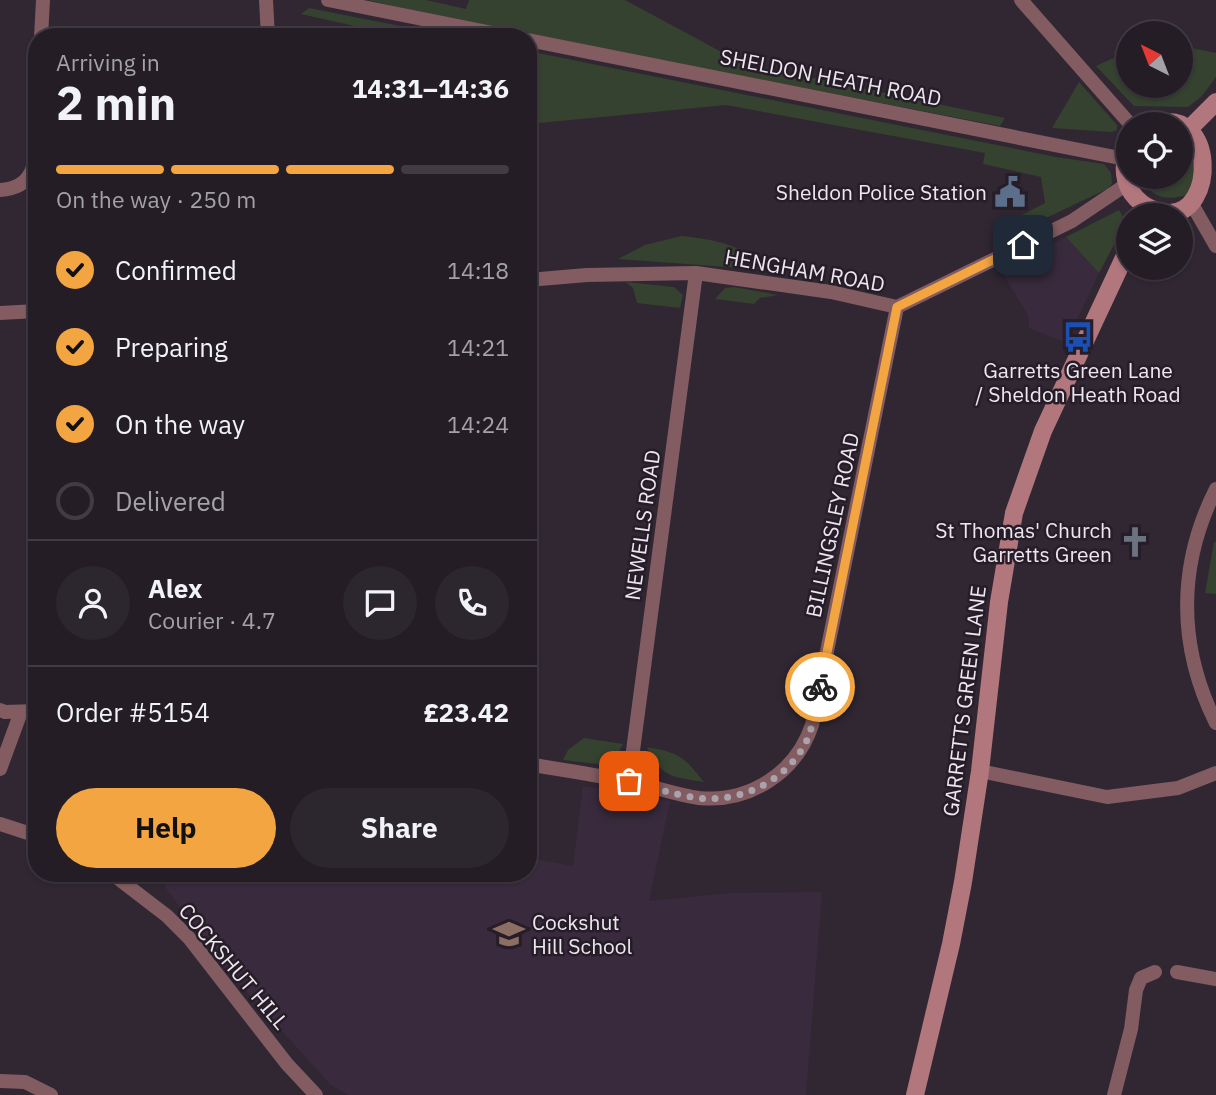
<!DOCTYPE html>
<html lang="en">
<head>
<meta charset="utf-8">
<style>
  :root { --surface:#241d26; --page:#2c262e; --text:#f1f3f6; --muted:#a3a2a7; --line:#413b43; --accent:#f3a542 }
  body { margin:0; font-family:"IBM Plex Sans",sans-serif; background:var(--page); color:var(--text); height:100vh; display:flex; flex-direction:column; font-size:26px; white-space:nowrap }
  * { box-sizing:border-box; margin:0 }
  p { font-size:23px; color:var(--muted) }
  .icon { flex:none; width:38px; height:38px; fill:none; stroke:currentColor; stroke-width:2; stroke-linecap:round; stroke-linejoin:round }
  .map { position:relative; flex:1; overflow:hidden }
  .sheet { position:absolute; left:28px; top:28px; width:509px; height:854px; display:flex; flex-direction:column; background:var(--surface); border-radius:28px; box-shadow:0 2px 5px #0004,0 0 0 2px var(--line) }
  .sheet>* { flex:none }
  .needle { width:46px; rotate:318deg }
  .buttons { position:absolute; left:1116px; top:21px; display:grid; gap:14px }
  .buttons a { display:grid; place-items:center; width:77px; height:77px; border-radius:50%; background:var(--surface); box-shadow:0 2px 5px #0004,0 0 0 2px var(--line); font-size:35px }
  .pin { position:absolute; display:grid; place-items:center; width:60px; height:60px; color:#fff; margin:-30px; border-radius:14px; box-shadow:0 4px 10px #0006 }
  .courier { position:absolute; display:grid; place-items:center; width:70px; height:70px; margin:-35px; border:5px solid #f3a542; border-radius:50%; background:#fff; color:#222; box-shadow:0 2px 9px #0007 }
  .overview em { font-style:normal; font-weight:700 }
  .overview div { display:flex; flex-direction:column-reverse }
  .overview { display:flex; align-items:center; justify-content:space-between; height:119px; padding:0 28px }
  h1 { font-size:46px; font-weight:700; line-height:52px }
  .bar { display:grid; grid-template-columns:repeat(4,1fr); gap:10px 7px; align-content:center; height:84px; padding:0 28px }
  .bar i { height:9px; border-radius:5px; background:var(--line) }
  .bar .active { background:var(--accent) }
  .bar p { grid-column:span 4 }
  .line { display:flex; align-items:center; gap:18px; padding:0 28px; border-top:2px solid var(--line) }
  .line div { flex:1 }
  .round { display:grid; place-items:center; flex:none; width:74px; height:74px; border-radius:37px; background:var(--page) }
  ol { padding:0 28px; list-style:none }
  li { display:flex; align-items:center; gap:21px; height:77px }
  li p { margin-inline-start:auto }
  li .icon { padding:7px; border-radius:50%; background:var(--accent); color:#111; stroke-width:4 }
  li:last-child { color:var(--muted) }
  li i { width:38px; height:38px; border:4px solid var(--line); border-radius:50% }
  .primary-button { display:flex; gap:14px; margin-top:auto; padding:14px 28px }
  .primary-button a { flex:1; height:80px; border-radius:42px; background:var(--accent); color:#111; font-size:28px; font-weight:700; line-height:80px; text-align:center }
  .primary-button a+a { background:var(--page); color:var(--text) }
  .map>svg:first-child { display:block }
  .built { fill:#392b3d }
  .green { fill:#34422f }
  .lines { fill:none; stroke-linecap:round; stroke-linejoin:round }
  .street { stroke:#825c60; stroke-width:14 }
  .secondary { stroke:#b2767d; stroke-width:18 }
  .done { stroke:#aaa3ad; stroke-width:7; stroke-dasharray:0 12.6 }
  .route { stroke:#f3a542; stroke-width:9 }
  .labels { text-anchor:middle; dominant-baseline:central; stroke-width:5; stroke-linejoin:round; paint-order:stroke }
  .street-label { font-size:21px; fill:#ece6ee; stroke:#261d29 }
  .poi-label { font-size:21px; fill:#ece6ee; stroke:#261d29; text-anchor:end }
</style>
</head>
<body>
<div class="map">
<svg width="1216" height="1095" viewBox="0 0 1216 1095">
  <rect width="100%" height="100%" fill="#302733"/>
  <g class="built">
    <path d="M1066,237L1099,273L1066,343L1029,328L1028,315L1000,269Z"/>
    <path d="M583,786L670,801L649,901L730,893L822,892L806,1095H348L330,1084L223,966L155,873H528L529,858L573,866Z"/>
  </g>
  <g class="green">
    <path d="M367,0H426L466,9L469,0H625L742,63L1005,118L1000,126L484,26Z"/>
    <path d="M309,8L456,37H403L301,14Z"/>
    <path d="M1181,46L1216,53V77L1202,96L1188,107L1134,106L1096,66L1129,51V86H1181Z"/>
    <path d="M528,51L1056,157L1104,164L1111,173L1112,184L1107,189L1002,239L997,228L1045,203L1041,177L983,164L985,153L726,105L529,124Z"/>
    <path d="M1079,82L1117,125V130L1112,132L1052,128Z"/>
    <path d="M1181,140L1190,144L1200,160L1188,194C1169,202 1149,198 1142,177H1181Z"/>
    <path d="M1119,210L1126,222L1099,273L1066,237Z"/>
    <path d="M681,236C726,240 743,249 781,271L618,259L645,245Z"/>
    <path d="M626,282L674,287L683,295L680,308L637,303L633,288Z"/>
    <path d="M734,287L778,295L760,298L754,304L715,299L725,288Z"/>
    <path d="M1214,542H1216V594L1205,593Z"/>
    <path d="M584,738L623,744L614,761L597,764L563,760L568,750Z"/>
    <path d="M647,747C680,753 683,756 704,782C673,777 661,778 647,747Z"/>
  </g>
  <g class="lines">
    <g class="street">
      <path d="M266,0L268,37"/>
      <path d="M328,0L512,37"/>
      <path d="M1021,0L1130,124"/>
      <path d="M41,37L43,0"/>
      <path d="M528,40L1125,159"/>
      <path d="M0,190C40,188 35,154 37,124"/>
      <path d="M1193,206L1216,246"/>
      <path d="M528,280L587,275L696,273L831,292L897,307L1072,221L1127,184"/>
      <path d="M0,313L37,311"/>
      <path d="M1216,489C1177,566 1178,647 1216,723"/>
      <path d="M0,710L5,712L37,711"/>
      <path d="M528,764C562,770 597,775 630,782C653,786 676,795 699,798C749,803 796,773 812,725L897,307"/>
      <path d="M0,769L21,712"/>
      <path d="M980,771L1107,797L1178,788L1216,773"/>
      <path d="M629,781L696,273"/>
      <path d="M0,824L37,836"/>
      <path d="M111,873L167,916L189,938L287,1064L316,1095"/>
      <path d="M1177,972L1216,979"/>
      <path d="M0,1081L25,1082L51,1095"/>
      <path d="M1114,1095L1131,1029L1136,990L1141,978L1155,972"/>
    </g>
    <g class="secondary">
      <path d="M1191,127L1216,102"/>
      <path d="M1129,148C1122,165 1123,184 1136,198C1144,207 1157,212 1169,213C1216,214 1216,107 1156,124"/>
      <path d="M915,1095L951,944L963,882L980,771L999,602L1014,513L1043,431L1129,247"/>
    </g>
  </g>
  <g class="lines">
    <path class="done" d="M629,781C652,787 675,795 698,798C742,803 788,780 807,740C814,723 816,704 820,687"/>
    <path class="route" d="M820,687L897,307L1023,245"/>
  </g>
  <defs>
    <symbol id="civic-bare" viewBox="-9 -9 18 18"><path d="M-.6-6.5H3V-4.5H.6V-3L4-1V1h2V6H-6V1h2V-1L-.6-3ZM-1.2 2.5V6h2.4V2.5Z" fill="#5c6f8a" stroke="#261d29" stroke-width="2.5" paint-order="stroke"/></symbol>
    <symbol id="bus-bare" viewBox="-9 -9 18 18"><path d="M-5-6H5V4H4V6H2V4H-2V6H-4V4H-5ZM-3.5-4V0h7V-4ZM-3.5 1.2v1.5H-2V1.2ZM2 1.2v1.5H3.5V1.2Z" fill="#1a4fb4" stroke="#261d29" stroke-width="2.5" paint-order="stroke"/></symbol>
    <symbol id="church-bare" viewBox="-9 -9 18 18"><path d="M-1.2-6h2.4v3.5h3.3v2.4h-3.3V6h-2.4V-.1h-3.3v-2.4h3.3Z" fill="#6b7280" stroke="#261d29" stroke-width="2.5" paint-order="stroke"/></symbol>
    <symbol id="school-bare" viewBox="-9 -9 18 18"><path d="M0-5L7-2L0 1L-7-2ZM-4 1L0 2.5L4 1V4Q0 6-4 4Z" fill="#8d6e63" stroke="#261d29" stroke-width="2.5" paint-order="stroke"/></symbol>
  </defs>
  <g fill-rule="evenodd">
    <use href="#civic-bare" x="988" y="170" width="44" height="44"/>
    <use href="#bus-bare" x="1056" y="315" width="44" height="44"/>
    <use href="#church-bare" x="1113" y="520" width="44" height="44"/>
    <use href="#school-bare" x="487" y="912" width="44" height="44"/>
  </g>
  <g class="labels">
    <g class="street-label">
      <text transform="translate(831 77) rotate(11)">SHELDON HEATH ROAD</text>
      <text transform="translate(805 270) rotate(10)">HENGHAM ROAD</text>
      <text transform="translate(642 525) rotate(-82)">NEWELLS ROAD</text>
      <text transform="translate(832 525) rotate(-78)">BILLINGSLEY ROAD</text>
      <text transform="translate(964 701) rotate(-83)">GARRETTS GREEN LANE</text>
      <text transform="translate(234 966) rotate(50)">COCKSHUT HILL</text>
    </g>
    <g class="poi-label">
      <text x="987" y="192">Sheldon Police Station</text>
      <text x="1078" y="370" text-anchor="middle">Garretts Green Lane<tspan x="1078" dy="24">/ Sheldon Heath Road</tspan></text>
      <text x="1112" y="530">St Thomas' Church<tspan x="1112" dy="24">Garretts Green</tspan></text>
      <text x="532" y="922" text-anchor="start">Cockshut<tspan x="532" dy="24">Hill School</tspan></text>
    </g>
  </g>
</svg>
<div class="buttons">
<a><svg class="needle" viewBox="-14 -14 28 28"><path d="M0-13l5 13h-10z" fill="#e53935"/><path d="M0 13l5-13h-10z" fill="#a3a2a7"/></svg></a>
<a><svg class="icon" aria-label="locate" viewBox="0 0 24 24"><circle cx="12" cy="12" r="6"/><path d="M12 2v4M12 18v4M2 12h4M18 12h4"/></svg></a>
<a><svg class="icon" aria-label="layers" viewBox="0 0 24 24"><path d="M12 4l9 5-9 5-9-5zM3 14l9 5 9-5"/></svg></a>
</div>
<div class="pin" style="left:629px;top:781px;background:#ea580c"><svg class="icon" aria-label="bag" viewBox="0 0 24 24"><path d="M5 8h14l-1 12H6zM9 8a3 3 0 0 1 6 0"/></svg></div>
<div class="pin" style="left:1023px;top:245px;background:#1f2937"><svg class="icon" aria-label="home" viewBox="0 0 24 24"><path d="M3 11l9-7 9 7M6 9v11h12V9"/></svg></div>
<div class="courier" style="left:820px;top:687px"><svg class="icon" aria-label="bike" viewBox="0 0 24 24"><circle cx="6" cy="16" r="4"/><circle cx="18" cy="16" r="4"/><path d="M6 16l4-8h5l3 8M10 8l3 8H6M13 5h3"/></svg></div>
<section class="sheet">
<div class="overview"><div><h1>2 min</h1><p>Arriving in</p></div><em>14:31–14:36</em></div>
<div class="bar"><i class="active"></i><i class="active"></i><i class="active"></i><i></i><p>On the way · 250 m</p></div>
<ol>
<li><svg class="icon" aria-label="check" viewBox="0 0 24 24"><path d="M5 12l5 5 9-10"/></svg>Confirmed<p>14:18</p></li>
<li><svg class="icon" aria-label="check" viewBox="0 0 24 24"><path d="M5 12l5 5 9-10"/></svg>Preparing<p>14:21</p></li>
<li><svg class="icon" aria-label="check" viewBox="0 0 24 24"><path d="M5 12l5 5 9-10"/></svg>On the way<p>14:24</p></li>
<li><i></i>Delivered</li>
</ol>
<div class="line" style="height:126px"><a class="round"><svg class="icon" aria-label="person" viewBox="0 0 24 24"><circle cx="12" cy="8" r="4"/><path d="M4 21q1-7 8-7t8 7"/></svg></a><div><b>Alex</b><p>Courier · 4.7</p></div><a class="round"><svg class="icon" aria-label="chat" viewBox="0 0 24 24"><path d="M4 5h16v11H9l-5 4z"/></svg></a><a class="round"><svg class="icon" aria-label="phone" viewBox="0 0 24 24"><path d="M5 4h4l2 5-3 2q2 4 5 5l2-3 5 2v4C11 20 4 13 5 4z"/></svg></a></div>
<div class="line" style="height:91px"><div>Order #5154</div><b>£23.42</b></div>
<div class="primary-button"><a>Help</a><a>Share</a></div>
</section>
</div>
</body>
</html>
